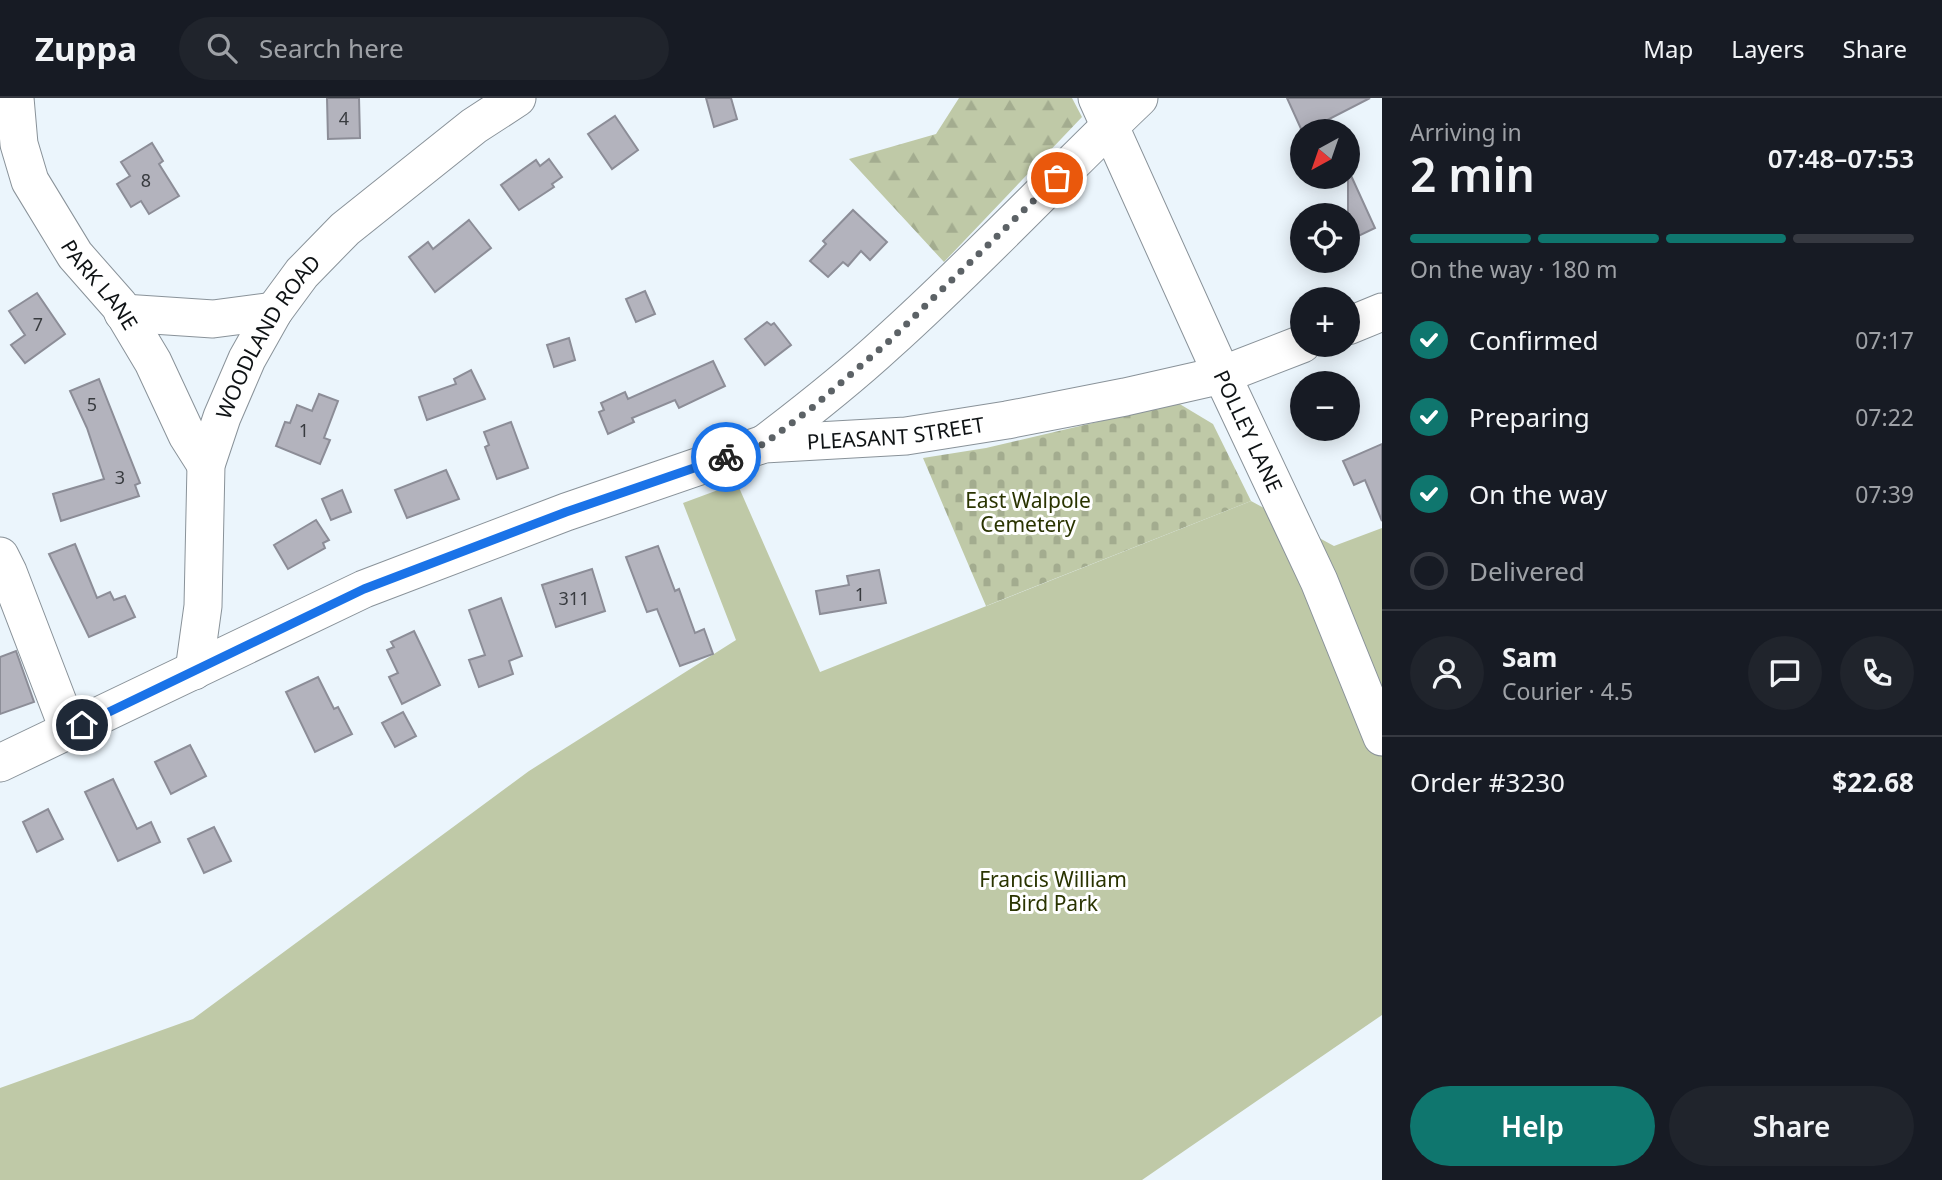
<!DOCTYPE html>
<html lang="en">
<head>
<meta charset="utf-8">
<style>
  :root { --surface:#171b24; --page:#20242c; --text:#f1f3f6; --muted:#9ea1a6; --line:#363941; --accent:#0f766e }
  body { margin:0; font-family:"Noto Sans",sans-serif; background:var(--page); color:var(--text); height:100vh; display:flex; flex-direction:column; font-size:26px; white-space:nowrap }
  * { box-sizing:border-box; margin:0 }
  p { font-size:23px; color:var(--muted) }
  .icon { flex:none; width:38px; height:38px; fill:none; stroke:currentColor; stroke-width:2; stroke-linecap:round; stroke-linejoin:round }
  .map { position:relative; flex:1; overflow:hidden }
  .sheet { display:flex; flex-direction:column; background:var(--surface); width:560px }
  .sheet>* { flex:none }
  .needle { width:46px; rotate:220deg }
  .controls { position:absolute; left:1290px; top:21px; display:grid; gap:14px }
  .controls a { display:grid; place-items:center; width:70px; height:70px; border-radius:50%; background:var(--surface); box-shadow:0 4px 18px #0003; font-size:35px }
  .pin { position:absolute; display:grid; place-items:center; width:60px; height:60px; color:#fff; margin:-30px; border:4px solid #fff; border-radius:50%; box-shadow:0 2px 7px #0007 }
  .courier { position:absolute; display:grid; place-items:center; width:70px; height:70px; margin:-35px; border:5px solid #1a73e8; border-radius:50%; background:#fff; color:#222; box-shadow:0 2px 9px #0007 }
  .overview em { font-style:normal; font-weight:600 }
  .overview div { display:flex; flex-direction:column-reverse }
  .overview { display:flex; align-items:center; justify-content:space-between; height:119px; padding:0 28px }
  h1 { font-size:46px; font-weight:600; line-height:52px }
  .bar { display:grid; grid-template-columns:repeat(4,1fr); gap:10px 7px; align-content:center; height:84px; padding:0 28px }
  .bar i { height:9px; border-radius:5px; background:var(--line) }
  .bar .current { background:var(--accent) }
  .bar p { grid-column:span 4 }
  .line { display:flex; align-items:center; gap:18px; padding:0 28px; border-top:2px solid var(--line) }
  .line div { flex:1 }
  .round { display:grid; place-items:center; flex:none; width:74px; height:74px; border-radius:37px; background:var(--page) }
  ol { padding:0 28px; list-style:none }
  li { display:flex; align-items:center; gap:21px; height:77px }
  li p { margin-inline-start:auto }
  li .icon { padding:7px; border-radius:50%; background:var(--accent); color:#fff; stroke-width:4 }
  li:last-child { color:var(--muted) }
  li i { width:38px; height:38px; border:4px solid var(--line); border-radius:50% }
  .action { display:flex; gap:14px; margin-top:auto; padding:14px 28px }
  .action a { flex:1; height:80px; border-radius:42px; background:var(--accent); color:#fff; font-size:28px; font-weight:600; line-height:80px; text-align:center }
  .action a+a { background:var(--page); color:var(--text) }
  header { display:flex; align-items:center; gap:42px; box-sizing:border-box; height:98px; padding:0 35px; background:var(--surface); border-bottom:2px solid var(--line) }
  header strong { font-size:33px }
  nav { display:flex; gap:38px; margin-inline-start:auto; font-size:24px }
  .search { width:490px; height:63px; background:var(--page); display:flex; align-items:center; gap:18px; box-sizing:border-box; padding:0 24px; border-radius:38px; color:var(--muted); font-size:26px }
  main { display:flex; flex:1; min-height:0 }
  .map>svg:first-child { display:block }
  .forest { fill:url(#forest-firs) }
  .cemetery { fill:url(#cemetery-stones) }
  .park { fill:#bfc9a7 }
  .building { fill:#b3b3bd; stroke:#8c8d97; stroke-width:2 }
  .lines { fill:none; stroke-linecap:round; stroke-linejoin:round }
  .minor-casing { stroke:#899299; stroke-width:39 }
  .minor { stroke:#fff; stroke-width:37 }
  .done { stroke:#5c6266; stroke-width:7; stroke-dasharray:0 12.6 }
  .route { stroke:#1a73e8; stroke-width:9 }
  .labels { text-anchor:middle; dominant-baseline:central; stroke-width:6; stroke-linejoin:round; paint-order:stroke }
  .number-label { font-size:18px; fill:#383b3f }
  .street-label { font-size:21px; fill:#0f1315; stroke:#fff }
  .park-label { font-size:21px; fill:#2a3401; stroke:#fff }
</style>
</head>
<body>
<header>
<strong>Zuppa</strong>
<div class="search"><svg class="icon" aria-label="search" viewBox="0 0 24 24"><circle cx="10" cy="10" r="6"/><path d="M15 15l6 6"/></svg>Search here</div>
<nav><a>Map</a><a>Layers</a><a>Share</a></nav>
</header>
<main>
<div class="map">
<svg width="1382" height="1082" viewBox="0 0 1382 1082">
  <defs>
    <pattern id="forest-firs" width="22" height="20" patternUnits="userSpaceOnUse" patternTransform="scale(1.75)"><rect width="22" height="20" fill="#bfc9a7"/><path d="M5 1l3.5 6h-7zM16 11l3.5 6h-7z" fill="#a3ac8f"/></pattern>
    <pattern id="cemetery-stones" width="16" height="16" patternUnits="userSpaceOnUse" patternTransform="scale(1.75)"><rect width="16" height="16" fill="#bfc9a7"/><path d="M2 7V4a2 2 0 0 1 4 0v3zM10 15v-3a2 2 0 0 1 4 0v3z" fill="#a3ac8f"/></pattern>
  </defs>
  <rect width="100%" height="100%" fill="#ebf5fc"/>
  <path class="forest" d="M959,0H1072L1082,19L944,164L849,61L936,36Z"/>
  <path class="cemetery" d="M1178,305L1213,326L1251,403L986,508L923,360L986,350Z"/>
  <path class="park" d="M737,385L820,574L1251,403L1334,448L1382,430V917L1142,1082H0V990L193,921L529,673L736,542L683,405Z"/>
  <g class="building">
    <path d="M327,0H359L360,40L328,41Z"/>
    <path d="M706,0H731L737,21L714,29Z"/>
    <path d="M1287,0H1370L1306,33H1302Z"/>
    <path d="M615,18L638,52L612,71L588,36Z"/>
    <path d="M152,45L163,63L159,66L179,98L149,116L141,103L131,109L117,86L130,78L121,64Z"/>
    <path d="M549,61L562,79L552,86L554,89L519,112L501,87L536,62L540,68Z"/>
    <path d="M1348,71L1375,130L1348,143Z"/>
    <path d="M853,112L887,144L870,162L861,153L848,168L843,164L828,179L810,163L826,146L823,143Z"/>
    <path d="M469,122L491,150L435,194L409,159L428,144L433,151Z"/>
    <path d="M645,193L655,216L636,224L626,201Z"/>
    <path d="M37,195L65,236L25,265L11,247L25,237L9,213Z"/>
    <path d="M767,224L771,227L774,225L791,247L765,267L745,241Z"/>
    <path d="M569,240L575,262L554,269L547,247Z"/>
    <path d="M713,263L725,288L679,310L675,302L632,320L634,324L608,336L599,314L604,312L601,305L625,294L628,301Z"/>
    <path d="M471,272L485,301L427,322L419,299L456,286L454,281Z"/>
    <path d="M99,281L140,385L135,387L139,398L61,423L53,396L104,381L87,330L70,293Z"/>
    <path d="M319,296L338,303L324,340L330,342L320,366L276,348L285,324L290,325L297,307L312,313Z"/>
    <path d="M511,324L528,370L497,381L485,349L489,347L484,334Z"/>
    <path d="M1382,346V423L1365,382L1354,387L1343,363Z"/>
    <path d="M446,372L459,401L407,420L395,392Z"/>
    <path d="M342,392L351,414L331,422L322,401Z"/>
    <path d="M316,422L329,442L323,445L325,450L288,471L274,447Z"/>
    <path d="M75,446L97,500L110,494L114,502L125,498L135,519L89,539L49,456Z"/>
    <path d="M658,448L675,493L679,491L695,535L704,531L713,556L680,568L657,511L647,514L626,459Z"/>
    <path d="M592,471L605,513L556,529L542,487Z"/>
    <path d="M879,472L886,505L820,516L816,493L849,487L847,478Z"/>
    <path d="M501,500L522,558L509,563L513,576L479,589L469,562L485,557L469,512Z"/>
    <path d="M414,533L440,587L402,606L389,579L398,575L387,552L394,549L391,544Z"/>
    <path d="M16,553L34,604L0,616V559Z"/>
    <path d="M318,579L334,611L338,609L352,636L315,654L286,594Z"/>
    <path d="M403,614L416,638L395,649L382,625Z"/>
    <path d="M190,647L206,678L171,696L155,664Z"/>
    <path d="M113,681L137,731L151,724L160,744L118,763L85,694Z"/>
    <path d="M48,711L63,741L37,754L23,724Z"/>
    <path d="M214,729L231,763L204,775L188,741Z"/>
  </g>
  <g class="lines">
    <defs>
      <g id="minor">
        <path id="s1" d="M15,0L19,46L30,83L75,157L119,207L153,264L187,337L206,367"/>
        <path id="s2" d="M1097,0L1222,277L1319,483L1382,639"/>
        <path d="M123,215L213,221L274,213"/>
        <path d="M1348,228L1382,214"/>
        <path d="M764,346C806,314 848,281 887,245C974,167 1054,81 1139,0"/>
        <path d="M0,458L8,474L69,633"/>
        <path id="s3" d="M194,573L203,508L206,367L222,319L247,261L274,213L302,175L345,131L474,28L517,0"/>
        <path id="s4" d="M0,665L364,491L566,414L764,346L906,338L1007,322L1125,299L1222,277L1302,246"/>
      </g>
    </defs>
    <use href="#minor" class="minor-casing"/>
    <use href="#minor" class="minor"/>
  </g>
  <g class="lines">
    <path class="done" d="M726,359L764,346L813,309L887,245L1057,80"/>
    <path class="route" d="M82,627L364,491L566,414L726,359"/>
  </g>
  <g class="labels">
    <g class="number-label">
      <text x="344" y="20">4</text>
      <text x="146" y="82">8</text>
      <text x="38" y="226">7</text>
      <text x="92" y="306">5</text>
      <text x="304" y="332">1</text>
      <text x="120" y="379">3</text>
      <text x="860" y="496">1</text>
      <text x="574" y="500">311</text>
    </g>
    <g class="street-label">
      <text stroke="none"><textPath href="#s1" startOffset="210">PARK LANE</textPath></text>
      <text stroke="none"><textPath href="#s3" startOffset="350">WOODLAND ROAD</textPath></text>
      <text stroke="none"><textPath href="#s2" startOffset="366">POLLEY LANE</textPath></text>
      <text stroke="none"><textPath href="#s4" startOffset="961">PLEASANT STREET</textPath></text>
    </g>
    <g class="park-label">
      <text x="1028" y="402">East Walpole<tspan x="1028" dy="24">Cemetery</tspan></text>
      <text x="1053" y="781">Francis William<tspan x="1053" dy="24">Bird Park</tspan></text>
    </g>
  </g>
</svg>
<div class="controls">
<a><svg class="needle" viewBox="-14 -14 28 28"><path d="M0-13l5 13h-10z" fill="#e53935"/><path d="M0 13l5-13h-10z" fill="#9ea1a6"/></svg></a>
<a><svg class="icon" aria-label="locate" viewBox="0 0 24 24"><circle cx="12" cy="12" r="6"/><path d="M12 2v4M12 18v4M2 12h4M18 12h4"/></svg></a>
<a>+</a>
<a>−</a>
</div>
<div class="pin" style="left:1057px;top:80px;background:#ea580c"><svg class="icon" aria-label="bag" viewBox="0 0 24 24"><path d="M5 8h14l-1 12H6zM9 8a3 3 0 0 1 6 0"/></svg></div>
<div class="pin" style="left:82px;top:627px;background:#1f2937"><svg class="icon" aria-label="home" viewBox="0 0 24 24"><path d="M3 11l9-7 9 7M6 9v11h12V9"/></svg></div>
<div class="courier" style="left:726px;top:359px"><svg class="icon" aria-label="bike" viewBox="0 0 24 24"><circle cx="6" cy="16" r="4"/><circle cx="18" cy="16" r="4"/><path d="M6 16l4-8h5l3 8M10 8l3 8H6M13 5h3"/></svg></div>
</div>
<section class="sheet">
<div class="overview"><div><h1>2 min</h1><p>Arriving in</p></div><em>07:48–07:53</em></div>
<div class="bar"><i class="current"></i><i class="current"></i><i class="current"></i><i></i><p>On the way · 180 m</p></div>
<ol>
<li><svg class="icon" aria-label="check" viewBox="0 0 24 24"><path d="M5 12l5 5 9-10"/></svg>Confirmed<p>07:17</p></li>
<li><svg class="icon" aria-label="check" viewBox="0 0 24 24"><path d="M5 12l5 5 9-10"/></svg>Preparing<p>07:22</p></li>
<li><svg class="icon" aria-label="check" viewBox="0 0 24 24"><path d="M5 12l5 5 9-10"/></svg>On the way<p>07:39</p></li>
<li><i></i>Delivered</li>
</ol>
<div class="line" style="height:126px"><a class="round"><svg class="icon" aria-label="person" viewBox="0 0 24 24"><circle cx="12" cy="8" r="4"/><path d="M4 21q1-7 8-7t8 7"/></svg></a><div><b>Sam</b><p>Courier · 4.5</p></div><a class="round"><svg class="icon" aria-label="chat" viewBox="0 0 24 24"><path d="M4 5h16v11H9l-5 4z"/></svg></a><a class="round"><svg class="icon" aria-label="phone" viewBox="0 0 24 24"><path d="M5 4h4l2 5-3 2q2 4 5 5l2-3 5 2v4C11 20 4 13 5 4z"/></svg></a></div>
<div class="line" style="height:91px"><div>Order #3230</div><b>$22.68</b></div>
<div class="action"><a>Help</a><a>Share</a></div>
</section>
</main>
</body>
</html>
